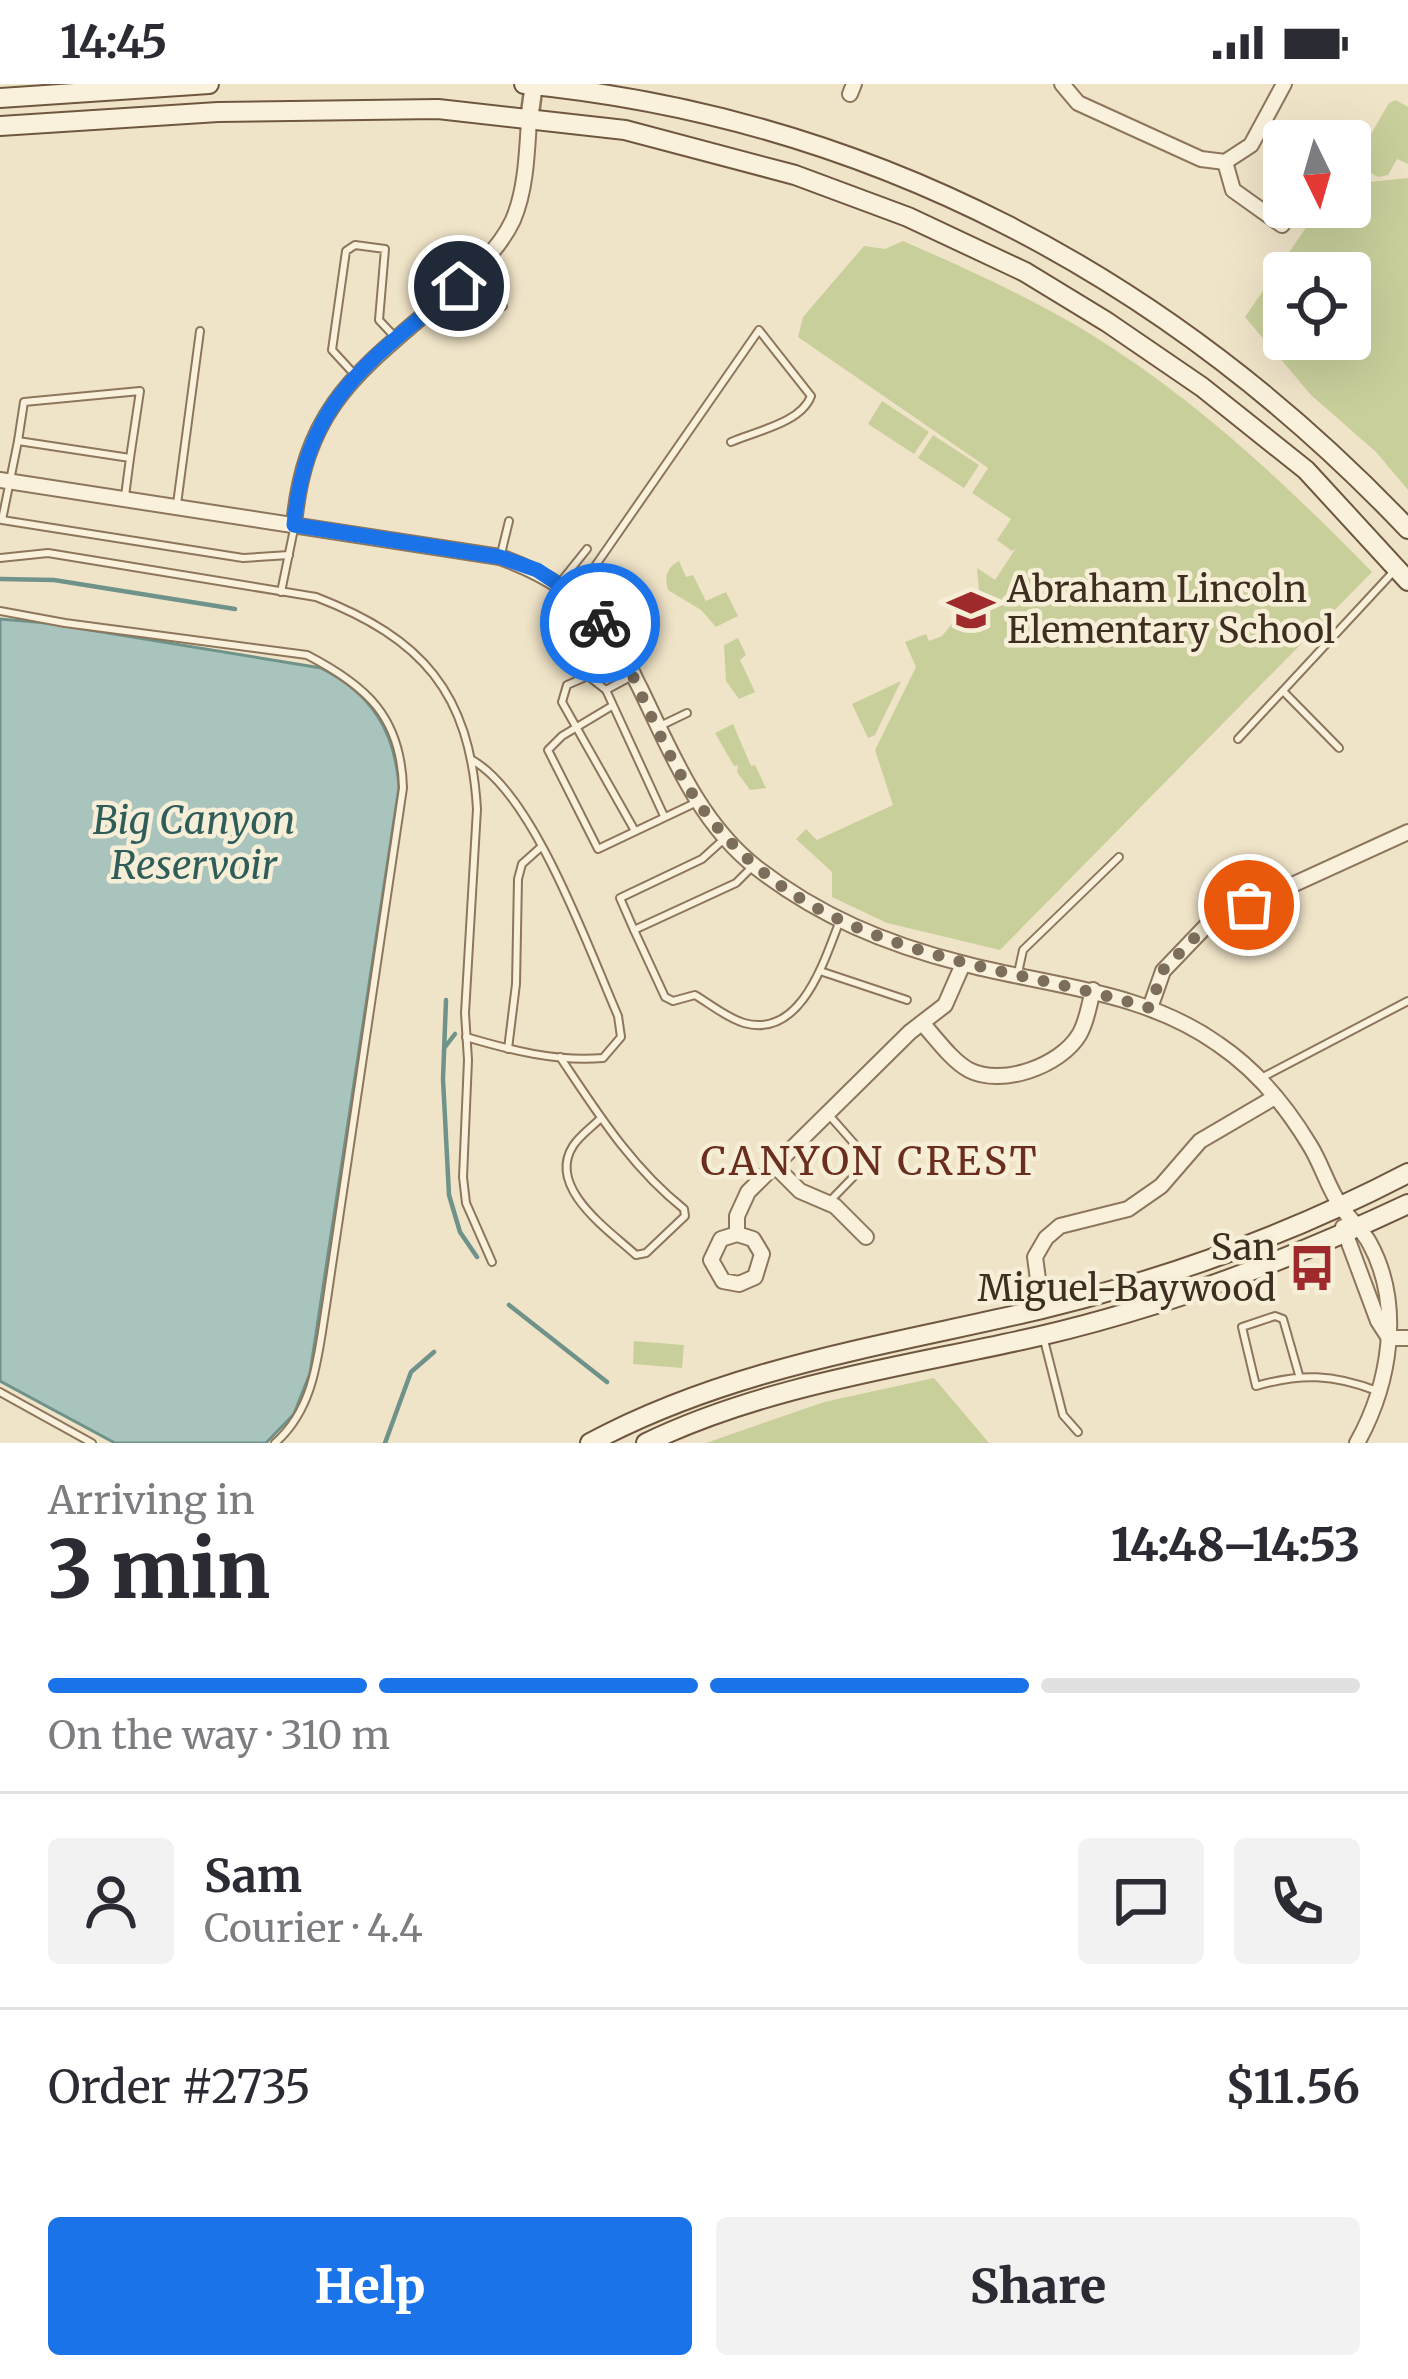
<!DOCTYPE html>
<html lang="en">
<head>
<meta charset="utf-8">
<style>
  :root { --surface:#fff; --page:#f2f2f3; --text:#2b2b33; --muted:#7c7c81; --line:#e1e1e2; --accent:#1a73e8 }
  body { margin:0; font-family:Merriweather,serif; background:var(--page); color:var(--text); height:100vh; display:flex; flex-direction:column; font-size:45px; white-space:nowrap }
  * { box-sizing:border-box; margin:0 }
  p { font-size:39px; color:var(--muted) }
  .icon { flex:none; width:66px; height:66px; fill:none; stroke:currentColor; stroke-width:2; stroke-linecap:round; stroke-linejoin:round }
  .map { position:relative; height:1359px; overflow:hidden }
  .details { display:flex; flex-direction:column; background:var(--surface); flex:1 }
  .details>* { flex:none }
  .needle { width:78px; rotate:175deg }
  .buttons { position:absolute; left:1263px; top:36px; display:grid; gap:24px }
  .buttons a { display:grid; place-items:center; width:108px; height:108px; border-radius:12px; background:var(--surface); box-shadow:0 12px 48px #0002; font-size:60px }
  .pin { position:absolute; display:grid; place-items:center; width:102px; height:102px; color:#fff; margin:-51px; border:6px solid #fff; border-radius:50%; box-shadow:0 3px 12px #0007 }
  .courier { position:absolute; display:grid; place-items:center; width:120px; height:120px; margin:-60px; border:9px solid #1a73e8; border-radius:50%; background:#fff; color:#222; box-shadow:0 3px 15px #0007 }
  .overview em { font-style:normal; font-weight:800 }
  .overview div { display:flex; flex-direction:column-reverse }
  .overview { display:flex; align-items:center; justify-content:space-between; height:204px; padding:0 48px }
  h1 { font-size:78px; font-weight:800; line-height:90px }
  .bar { display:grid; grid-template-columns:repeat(4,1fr); gap:18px 12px; align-content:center; height:144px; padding:0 48px }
  .bar i { height:15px; border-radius:9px; background:var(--line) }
  .bar .selected { background:var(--accent) }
  .bar p { grid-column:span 4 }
  .line { display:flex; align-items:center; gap:30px; padding:0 48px; border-top:3px solid var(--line) }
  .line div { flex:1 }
  .round { display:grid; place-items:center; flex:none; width:126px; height:126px; border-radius:12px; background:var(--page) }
  .primary-button { display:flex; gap:24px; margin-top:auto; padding:24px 48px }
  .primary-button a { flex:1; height:138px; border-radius:12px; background:var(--accent); color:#fff; font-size:48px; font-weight:800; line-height:138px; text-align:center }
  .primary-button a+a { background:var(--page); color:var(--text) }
  .status { display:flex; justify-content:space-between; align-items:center; height:84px; padding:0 60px; background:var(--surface); direction:ltr }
  .status svg { height:33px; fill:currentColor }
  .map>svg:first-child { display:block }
  .green { fill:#c9cf9b; fill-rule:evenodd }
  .water { fill:#a9c4bc; stroke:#6f938a; stroke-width:3 }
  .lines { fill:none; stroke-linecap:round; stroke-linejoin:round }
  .stream { stroke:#6f938a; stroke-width:4.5 }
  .service-casing { stroke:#8d765c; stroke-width:10 }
  .minor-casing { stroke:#8d765c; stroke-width:18 }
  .tertiary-casing { stroke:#8d765c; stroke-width:21 }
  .secondary-casing { stroke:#6f573f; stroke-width:22 }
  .service { stroke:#faf1dc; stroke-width:6 }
  .minor { stroke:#faf1dc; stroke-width:14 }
  .tertiary { stroke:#faf1dc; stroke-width:16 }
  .secondary { stroke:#faf1dc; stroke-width:18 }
  .done { stroke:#7c6e5b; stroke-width:12; stroke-dasharray:0 21.6 }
  .route { stroke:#1a73e8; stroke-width:15 }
  .labels { text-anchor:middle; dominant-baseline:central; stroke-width:9; stroke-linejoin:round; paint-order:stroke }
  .poi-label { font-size:36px; fill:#3d2e20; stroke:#f7eed8; text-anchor:start }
  .water-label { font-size:39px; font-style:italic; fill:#2f5d5a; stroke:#f7eed8 }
  .neighbourhood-label { font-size:39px; letter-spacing:3px; fill:#6b2e1e; stroke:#f7eed8 }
</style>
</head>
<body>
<div class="status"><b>14:45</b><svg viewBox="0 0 49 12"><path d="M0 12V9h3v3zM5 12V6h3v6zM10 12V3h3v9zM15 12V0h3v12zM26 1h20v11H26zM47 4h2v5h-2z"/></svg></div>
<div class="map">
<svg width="1408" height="1359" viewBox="0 0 1408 1359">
  <rect width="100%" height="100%" fill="#f0e4c8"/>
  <g class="green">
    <path d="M1396,16L1408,23V80L1397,75L1388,91L1378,93L1360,83L1357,74L1389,19Z"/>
    <path d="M1408,94V406L1376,368L1311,311L1245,233L1320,123H1350V100ZM1284,189H1350V255H1284Z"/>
    <path d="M903,157C967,185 1032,214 1092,251C1197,316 1286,400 1372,488L1000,866L887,839L832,813V788L796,755L806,745L817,756L893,721L875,666L916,583L905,558L926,550L929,557L942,552L979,507L977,484L995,496L1016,464L1012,467L997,456L1011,435L972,409L988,384L798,253L803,233L864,162L885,165Z"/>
    <path d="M882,317L929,348L914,370L868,340Z"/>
    <path d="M933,351L979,381L964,404L918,374Z"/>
    <path d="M679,477L686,493L693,491L706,517L726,508L738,532L716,543L701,526L668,506C664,493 667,483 679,477Z"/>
    <path d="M738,554L746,571L740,576L755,608L739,615L726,597L724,561Z"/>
    <path d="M901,597L875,651L868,654L852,620Z"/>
    <path d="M733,640L751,682L755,681L766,704L750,706L737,688L738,681L734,682L715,649Z"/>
    <path d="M634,1257L684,1261L682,1284L633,1280Z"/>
    <path d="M934,1294L989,1359H706L824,1318Z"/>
  </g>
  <path class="water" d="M0,535L47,539L321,584C372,610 395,647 399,703L310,1289L294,1330L266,1359H115L0,1297Z"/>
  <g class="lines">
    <g class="stream">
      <path d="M0,495L54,496L235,525"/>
      <path d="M446,916L443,995L449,1111L460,1148L477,1173"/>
      <path d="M445,963L455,950"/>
      <path d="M509,1221L607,1298"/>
      <path d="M385,1359L411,1288L434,1268"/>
    </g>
    <defs>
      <g id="service">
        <path d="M460,203L471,216L503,222"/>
        <path d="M355,291L332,266L346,167L355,161L385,165L379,236L394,252"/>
        <path d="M18,357L24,318L140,307L130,374"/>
        <path d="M125,412L130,374L18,357L2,436L243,474L289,471"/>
        <path d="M177,420L200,247"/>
        <path d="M501,470L509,437"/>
        <path d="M0,474L48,469L316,513C422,554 470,608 477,725L465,929L468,976L463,1093L466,1119L492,1178"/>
        <path d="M559,500L587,465"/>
        <path d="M281,508L294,445"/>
        <path d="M575,511L759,246L811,312C801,339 756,347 731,358"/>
        <path d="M0,527L65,539L307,571C367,602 401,633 403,704L326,1222C318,1271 315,1324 275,1359"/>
        <path d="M609,542L623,527"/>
        <path d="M630,593L606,606L664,732"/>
        <path d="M606,606L588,592L567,601L562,618L635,747"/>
        <path d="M1283,607L1339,664"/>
        <path d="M612,622L562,652L548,666L598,765L695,719"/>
        <path d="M658,643L687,629"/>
        <path d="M1238,655L1395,486"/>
        <path d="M723,756L702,775L620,814L634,846L736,799L751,784"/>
        <path d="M634,846L665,913L673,917L695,911C710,920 727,934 744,939C801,955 824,877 839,839"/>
        <path d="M820,887L907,916"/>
        <path d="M1018,889L1023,866L1119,773"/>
        <path d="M466,953C510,966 556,978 603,974L621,953L618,932C589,866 534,710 472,676"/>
        <path d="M508,965L516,900L518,795L522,780L541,763"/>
        <path d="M560,973C597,1028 631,1083 684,1125L685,1132L646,1169L636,1171C610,1147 546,1104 573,1062C580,1051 592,1043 601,1034"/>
        <path d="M1263,993L1408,917"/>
        <path d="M829,1031L866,1073L863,1083L829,1118"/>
        <path d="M1043,1252L1063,1331L1078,1348"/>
        <path d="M1299,1291L1283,1235L1275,1232L1242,1243L1256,1302C1301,1289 1333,1290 1377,1307"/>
        <path d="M0,1308L92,1359"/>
      </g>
      <g id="minor">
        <path d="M1062,0L1078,19L1201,75L1225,78L1251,61L1284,0"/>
        <path d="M850,10L854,0"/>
        <path d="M1225,78L1233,106L1282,141"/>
        <path d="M0,396L500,473C547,490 586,514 615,556C625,570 632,589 640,604C671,668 699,739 757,784C819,832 886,860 961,879C1048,902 1142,906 1218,960C1255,985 1286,1022 1309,1060C1322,1080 1328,1105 1342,1124C1351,1137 1363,1146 1370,1160C1403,1221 1390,1300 1357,1359"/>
        <path d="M294,441C305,320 361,286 446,212C471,191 499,166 513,136C526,106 527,68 529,36"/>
        <path d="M1150,924L1163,887L1209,839L1408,748"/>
        <path d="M922,939C936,954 951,976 969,986C1002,1003 1060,982 1079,951C1087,938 1089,921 1093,906"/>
        <path d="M775,1082L800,1107L835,1122L866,1153"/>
        <path d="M1343,1143L1378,1237L1389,1254"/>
        <path d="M737,1150L753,1155L762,1170L755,1193L739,1200L723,1197L711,1176L721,1155L737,1150V1132L748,1108L910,948L945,921L963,880"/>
        <path d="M1042,1225L1035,1173L1046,1154L1060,1142L1128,1125L1161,1102L1200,1057L1275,1013"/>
        <path d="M1389,1254H1408"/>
      </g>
      <path id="tertiary" d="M529,36L534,0"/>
      <g id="secondary">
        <path d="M524,0C871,34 1170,194 1408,445"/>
        <path d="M0,14L209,0"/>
        <path d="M0,42L218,28L438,25L625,46L795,91L908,133L1025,188L1107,238L1202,303L1306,386L1408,497"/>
        <path d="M590,1359C731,1283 889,1261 1042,1225C1170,1194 1291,1150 1408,1089"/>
        <path d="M646,1359C768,1300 909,1282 1040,1252C1169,1222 1289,1176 1408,1120"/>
      </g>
    </defs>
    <use href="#service" class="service-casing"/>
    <use href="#minor" class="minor-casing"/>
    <use href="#tertiary" class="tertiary-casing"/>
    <use href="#secondary" class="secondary-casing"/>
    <use href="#service" class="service"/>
    <use href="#minor" class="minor"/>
    <use href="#tertiary" class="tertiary"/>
    <use href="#secondary" class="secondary"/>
  </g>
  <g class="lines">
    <path class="done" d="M600,539L616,556C644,613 667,677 705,728C816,874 990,876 1150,924L1163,886L1209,839L1249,821"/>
    <path class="route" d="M459,202C369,278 306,314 294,441L500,473L537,486L575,511L600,539"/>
  </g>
  <defs>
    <symbol id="school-bare" viewBox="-9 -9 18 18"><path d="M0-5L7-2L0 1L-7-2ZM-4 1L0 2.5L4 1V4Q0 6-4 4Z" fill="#9e2a2b" stroke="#f7eed8" stroke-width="2.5" paint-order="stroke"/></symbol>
    <symbol id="bus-bare" viewBox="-9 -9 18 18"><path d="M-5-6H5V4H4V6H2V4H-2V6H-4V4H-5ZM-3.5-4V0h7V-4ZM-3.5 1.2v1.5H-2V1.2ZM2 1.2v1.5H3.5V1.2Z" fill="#9e2a2b" stroke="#f7eed8" stroke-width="2.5" paint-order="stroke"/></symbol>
  </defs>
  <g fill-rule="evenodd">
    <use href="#school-bare" x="938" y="493" width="66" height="66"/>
    <use href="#bus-bare" x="1279" y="1151" width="66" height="66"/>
  </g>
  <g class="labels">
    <g class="poi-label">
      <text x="1007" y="505">Abraham Lincoln<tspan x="1007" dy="41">Elementary School</tspan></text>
      <text x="1276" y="1163" text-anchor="end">San<tspan x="1276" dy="41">Miguel-Baywood</tspan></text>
    </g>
    <g class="water-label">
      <text x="194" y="736">Big Canyon<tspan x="194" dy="45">Reservoir</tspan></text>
    </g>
    <g class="neighbourhood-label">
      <text x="870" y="1077">CANYON CREST</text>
    </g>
  </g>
</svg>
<div class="buttons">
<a><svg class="needle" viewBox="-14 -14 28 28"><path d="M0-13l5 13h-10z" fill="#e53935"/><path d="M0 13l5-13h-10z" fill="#7c7c81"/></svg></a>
<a><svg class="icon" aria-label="locate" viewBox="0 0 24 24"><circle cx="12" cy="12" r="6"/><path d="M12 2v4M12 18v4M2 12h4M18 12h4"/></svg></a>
</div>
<div class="pin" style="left:1249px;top:821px;background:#ea580c"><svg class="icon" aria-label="bag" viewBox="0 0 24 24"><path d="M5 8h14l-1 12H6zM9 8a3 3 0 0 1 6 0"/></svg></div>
<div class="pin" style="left:459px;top:202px;background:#1f2937"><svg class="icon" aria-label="home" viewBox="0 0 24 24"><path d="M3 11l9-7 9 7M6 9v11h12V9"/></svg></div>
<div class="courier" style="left:600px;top:539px"><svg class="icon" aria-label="bike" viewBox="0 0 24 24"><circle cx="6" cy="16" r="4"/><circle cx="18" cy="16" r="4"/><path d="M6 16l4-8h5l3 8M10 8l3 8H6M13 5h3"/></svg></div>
</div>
<section class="details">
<div class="overview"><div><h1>3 min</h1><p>Arriving in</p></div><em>14:48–14:53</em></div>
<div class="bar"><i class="selected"></i><i class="selected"></i><i class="selected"></i><i></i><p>On the way · 310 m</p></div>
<div class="line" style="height:216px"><a class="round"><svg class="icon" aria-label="person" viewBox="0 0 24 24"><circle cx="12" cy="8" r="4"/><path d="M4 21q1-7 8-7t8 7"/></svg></a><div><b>Sam</b><p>Courier · 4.4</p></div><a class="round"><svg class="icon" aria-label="chat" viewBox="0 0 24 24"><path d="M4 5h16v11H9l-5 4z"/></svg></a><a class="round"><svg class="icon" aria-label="phone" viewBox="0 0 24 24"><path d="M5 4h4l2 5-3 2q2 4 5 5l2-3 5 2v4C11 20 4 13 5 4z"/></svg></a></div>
<div class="line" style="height:156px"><div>Order #2735</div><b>$11.56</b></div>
<div class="primary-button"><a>Help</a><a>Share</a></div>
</section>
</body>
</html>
